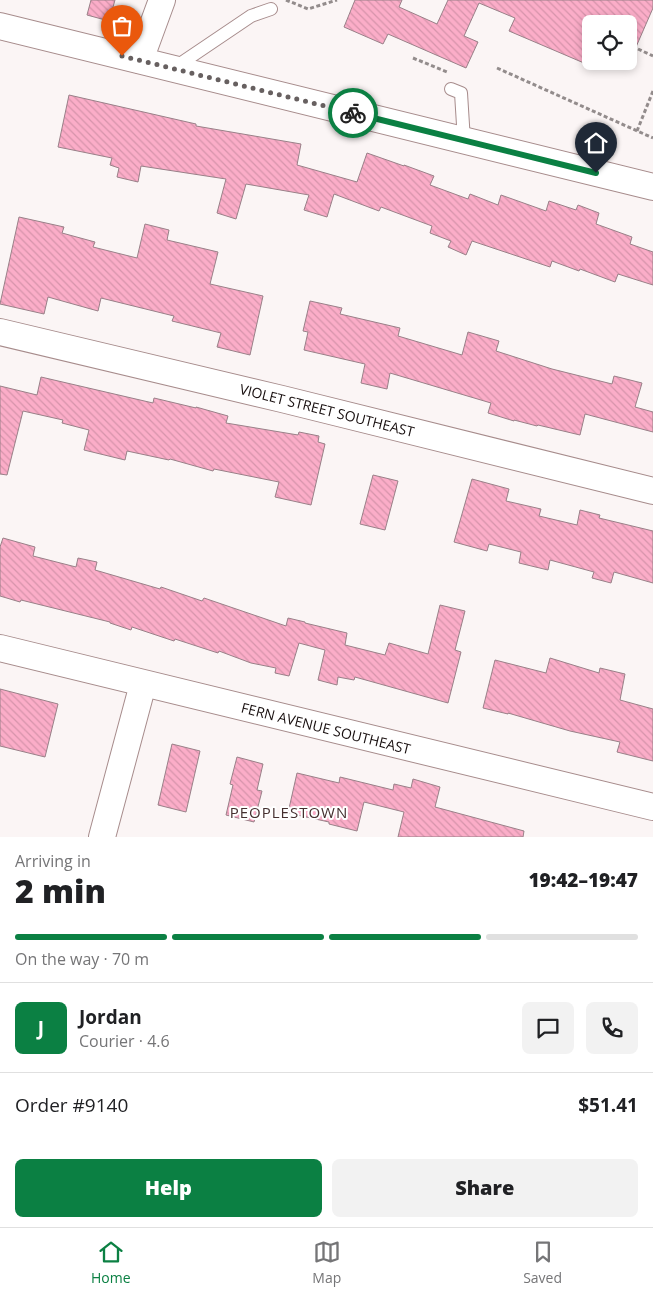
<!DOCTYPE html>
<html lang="en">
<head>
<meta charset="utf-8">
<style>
  :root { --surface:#fff; --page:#f2f2f2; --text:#202124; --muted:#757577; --line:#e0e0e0; --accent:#0b8043 }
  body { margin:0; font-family:"Open Sans",sans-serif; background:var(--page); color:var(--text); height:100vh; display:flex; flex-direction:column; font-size:19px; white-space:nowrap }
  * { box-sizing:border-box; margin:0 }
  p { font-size:16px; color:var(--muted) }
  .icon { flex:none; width:28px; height:28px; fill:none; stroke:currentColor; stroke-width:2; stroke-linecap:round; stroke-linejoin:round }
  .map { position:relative; height:837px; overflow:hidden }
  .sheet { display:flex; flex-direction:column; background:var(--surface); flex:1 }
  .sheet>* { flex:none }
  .controls { position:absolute; left:582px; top:15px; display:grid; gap:10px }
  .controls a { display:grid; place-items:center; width:55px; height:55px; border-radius:8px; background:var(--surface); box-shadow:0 2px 8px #0003; font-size:25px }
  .pin { position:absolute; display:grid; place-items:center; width:42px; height:42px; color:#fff; margin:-51px -21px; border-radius:50% 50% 50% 0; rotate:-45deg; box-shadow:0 0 5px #0007 }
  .pin .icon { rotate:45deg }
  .courier { position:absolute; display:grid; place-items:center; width:50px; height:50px; margin:-25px; border:4px solid #0b8043; border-radius:50%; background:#fff; color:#222; box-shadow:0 1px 6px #0007 }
  .summary em { font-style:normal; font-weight:800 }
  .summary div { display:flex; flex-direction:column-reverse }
  .summary { display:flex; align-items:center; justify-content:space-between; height:85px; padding:0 15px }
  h1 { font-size:32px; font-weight:800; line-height:38px }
  .bar { display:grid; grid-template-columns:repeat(4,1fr); gap:8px 5px; align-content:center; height:60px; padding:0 15px }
  .bar i { height:6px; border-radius:4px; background:var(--line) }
  .bar .current { background:var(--accent) }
  .bar p { grid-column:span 4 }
  .line { display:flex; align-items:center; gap:12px; padding:0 15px; border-top:1px solid var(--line) }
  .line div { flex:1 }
  .round { display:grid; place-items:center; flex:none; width:52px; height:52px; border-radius:8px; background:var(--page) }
  .cta { display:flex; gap:10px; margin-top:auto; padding:10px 15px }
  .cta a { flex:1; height:58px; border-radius:8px; background:var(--accent); color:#fff; font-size:20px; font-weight:800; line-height:58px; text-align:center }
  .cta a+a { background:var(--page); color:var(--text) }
  .tabs { display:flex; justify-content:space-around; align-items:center; height:70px; border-top:1px solid var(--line); background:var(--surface); font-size:14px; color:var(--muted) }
  .tabs a { display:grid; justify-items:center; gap:2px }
  .tabs .current { color:var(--accent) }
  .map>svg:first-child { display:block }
  .building { fill:url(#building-back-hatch); stroke:#998088 }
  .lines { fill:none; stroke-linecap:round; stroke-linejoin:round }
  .lane-casing { stroke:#a78c8c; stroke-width:14 }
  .street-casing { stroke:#a78c8c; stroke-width:28 }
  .path { stroke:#938c8c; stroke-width:3; stroke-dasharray:4 2.5; stroke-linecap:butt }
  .lane { stroke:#fff; stroke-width:12 }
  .street { stroke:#fff; stroke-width:26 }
  .done { stroke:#676060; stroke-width:5; stroke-dasharray:0 9 }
  .route { stroke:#0b8043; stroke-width:6 }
  .labels { text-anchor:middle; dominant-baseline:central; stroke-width:4; stroke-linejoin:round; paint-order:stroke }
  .street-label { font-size:14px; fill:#180f0f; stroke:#fff }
  .neighbourhood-label { font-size:15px; letter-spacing:1px; fill:#452f2f; stroke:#fff }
</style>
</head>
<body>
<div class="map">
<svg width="653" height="837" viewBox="0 0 653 837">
  <defs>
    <pattern id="building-back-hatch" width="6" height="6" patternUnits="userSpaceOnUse" patternTransform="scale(1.25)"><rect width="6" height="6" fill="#fbadc8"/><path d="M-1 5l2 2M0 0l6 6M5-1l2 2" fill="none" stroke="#d694ab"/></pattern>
  </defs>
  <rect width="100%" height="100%" fill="#fbf5f5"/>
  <g class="building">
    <path d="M91,0H115L109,21L87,15Z"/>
    <path d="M355,0H402L399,7L437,24L448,0H653V8L629,63V24H591V66L509,31L515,18L479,3L464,36L478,42L466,68L388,34L383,44L344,27Z"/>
    <path d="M69,95L196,124V126L301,144L297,165L357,182L367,153L404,166V165L434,176L430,185L468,199L470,194L498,205L501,195L546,211L549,201L576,210L578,205L599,213L596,224L632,237L630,244L653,252V285L618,274L615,282L580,269L579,271L552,261L550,267L472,241L466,255L448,247L451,241L430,233L432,226L381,207L379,211L334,194L327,217L304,210L309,195L246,184L236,219L217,213L226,179L141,166L138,182L117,177L119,168L110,165L112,158L58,147Z"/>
    <path d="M19,217L64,227L62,233L95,242L93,247L137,258L145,224L169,230L167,240L218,252L210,284L263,296L250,355L217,347L221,333L172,321L174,316L101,298L98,311L48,297L44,314L0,304Z"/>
    <path d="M310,301L342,308L340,314L400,328L398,336L462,355L468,332L499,341L496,351L552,369L612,384L614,376L642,383L635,407L653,412V432L585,414L580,435L538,425L537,426L514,420V421L488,413L491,403L390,373L387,389L361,383L365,364L304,350L308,332L303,331Z"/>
    <path d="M41,377L153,403L154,398L196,408V407L228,416L226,423L298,435L299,432L319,436L318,442L325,444L311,505L275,497L279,482L214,469L213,471L170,459L169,460L127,451L125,460L84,450L89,430L62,423L63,420L23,411L7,475L0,474V386L37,395Z"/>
    <path d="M373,475L398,481L385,530L360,524Z"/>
    <path d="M472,479L509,489L506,501L541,509L539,516L577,525L580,510L600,515L599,518L653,531V583L614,572L611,583L592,578L594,572L550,560L548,570L519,563L521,552L489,544L487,551L454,542Z"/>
    <path d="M3,538L35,547L33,556L76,567L78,558L97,562L95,570L160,589L161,587L202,601L204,598L286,626L288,618L305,622V623L347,633L345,645L385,655L389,643L428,654L440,605L465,611L455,650L461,652L448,703L355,677L354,680L338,677L337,685L318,680L325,650L299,643L289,676L275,673L276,668L251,663L219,651L218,653L175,639L174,641L132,627L131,630L110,623V622L21,600L20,602L0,596V547Z"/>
    <path d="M550,658L599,673L600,668L625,674L620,700L653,709V761L617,752L620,742L570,731L508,713V714L483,708L495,660L546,673Z"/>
    <path d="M0,689L58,704L45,757L0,746Z"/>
    <path d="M172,744L200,751L186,812L158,805Z"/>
    <path d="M237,757L263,764L257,790L262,791L254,822L226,815L233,785L230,784Z"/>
    <path d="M297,773L339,783L340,777L393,790L394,784L411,788L413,779L440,787L435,807L524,831L523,837H398L404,812L364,802L357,831L329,824V822L288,813Z"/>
  </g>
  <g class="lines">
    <defs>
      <g id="lane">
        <path d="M174,68L251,16L271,9"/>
        <path d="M451,89L461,93L464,141"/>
      </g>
      <g id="street">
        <path d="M0,26L653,187"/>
        <path d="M140,60L162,0"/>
        <path d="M0,332L282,399L653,491"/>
        <path d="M0,648L653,807"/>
        <path d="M102,837L143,684"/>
      </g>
    </defs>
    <use href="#lane" class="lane-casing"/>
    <use href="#street" class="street-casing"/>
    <g class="path">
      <path d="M286,0L308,9L337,0"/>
      <path d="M638,49L653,56"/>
      <path d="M413,58L447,72"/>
      <path d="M497,68L653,138"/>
      <path d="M637,131L653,91"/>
    </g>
    <use href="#lane" class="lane"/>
    <use href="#street" class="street"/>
  </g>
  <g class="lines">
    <path class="done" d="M122,56L353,113"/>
    <path class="route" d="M353,113L596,173"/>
  </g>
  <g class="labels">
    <g class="street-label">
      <text transform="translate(327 410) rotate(14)">VIOLET STREET SOUTHEAST</text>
      <text transform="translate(326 728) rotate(14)">FERN AVENUE SOUTHEAST</text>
    </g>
    <g class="neighbourhood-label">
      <text x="289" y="812">PEOPLESTOWN</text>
    </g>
  </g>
</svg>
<div class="controls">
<a><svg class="icon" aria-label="locate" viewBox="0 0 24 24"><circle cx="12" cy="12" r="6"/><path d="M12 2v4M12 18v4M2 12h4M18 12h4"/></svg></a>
</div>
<div class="pin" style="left:122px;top:56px;background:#ea580c"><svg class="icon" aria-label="bag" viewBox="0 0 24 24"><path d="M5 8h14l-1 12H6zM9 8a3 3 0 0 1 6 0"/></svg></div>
<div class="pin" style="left:596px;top:173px;background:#1f2937"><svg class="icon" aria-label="home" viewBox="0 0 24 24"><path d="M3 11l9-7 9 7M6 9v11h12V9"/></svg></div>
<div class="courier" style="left:353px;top:113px"><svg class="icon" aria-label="bike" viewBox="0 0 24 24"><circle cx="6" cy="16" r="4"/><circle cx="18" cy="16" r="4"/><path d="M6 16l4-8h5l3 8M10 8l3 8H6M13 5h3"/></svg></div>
</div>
<section class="sheet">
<div class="summary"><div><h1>2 min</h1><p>Arriving in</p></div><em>19:42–19:47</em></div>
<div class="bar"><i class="current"></i><i class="current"></i><i class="current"></i><i></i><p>On the way · 70 m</p></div>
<div class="line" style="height:90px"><b class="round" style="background:var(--accent);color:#fff">J</b><div><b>Jordan</b><p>Courier · 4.6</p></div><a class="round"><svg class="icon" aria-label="chat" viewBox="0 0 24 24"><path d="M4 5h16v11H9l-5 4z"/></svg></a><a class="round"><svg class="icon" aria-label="phone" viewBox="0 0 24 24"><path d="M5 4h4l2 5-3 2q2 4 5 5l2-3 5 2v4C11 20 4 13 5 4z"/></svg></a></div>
<div class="line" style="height:65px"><div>Order #9140</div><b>$51.41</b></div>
<div class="cta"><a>Help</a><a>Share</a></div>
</section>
<nav class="tabs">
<a class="current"><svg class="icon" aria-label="home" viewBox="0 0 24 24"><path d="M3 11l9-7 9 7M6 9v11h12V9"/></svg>Home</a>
<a><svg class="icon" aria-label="map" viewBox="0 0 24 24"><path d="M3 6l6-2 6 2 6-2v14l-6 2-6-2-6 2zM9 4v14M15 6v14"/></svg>Map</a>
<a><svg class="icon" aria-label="saved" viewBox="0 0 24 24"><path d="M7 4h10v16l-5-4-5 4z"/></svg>Saved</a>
</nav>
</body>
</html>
